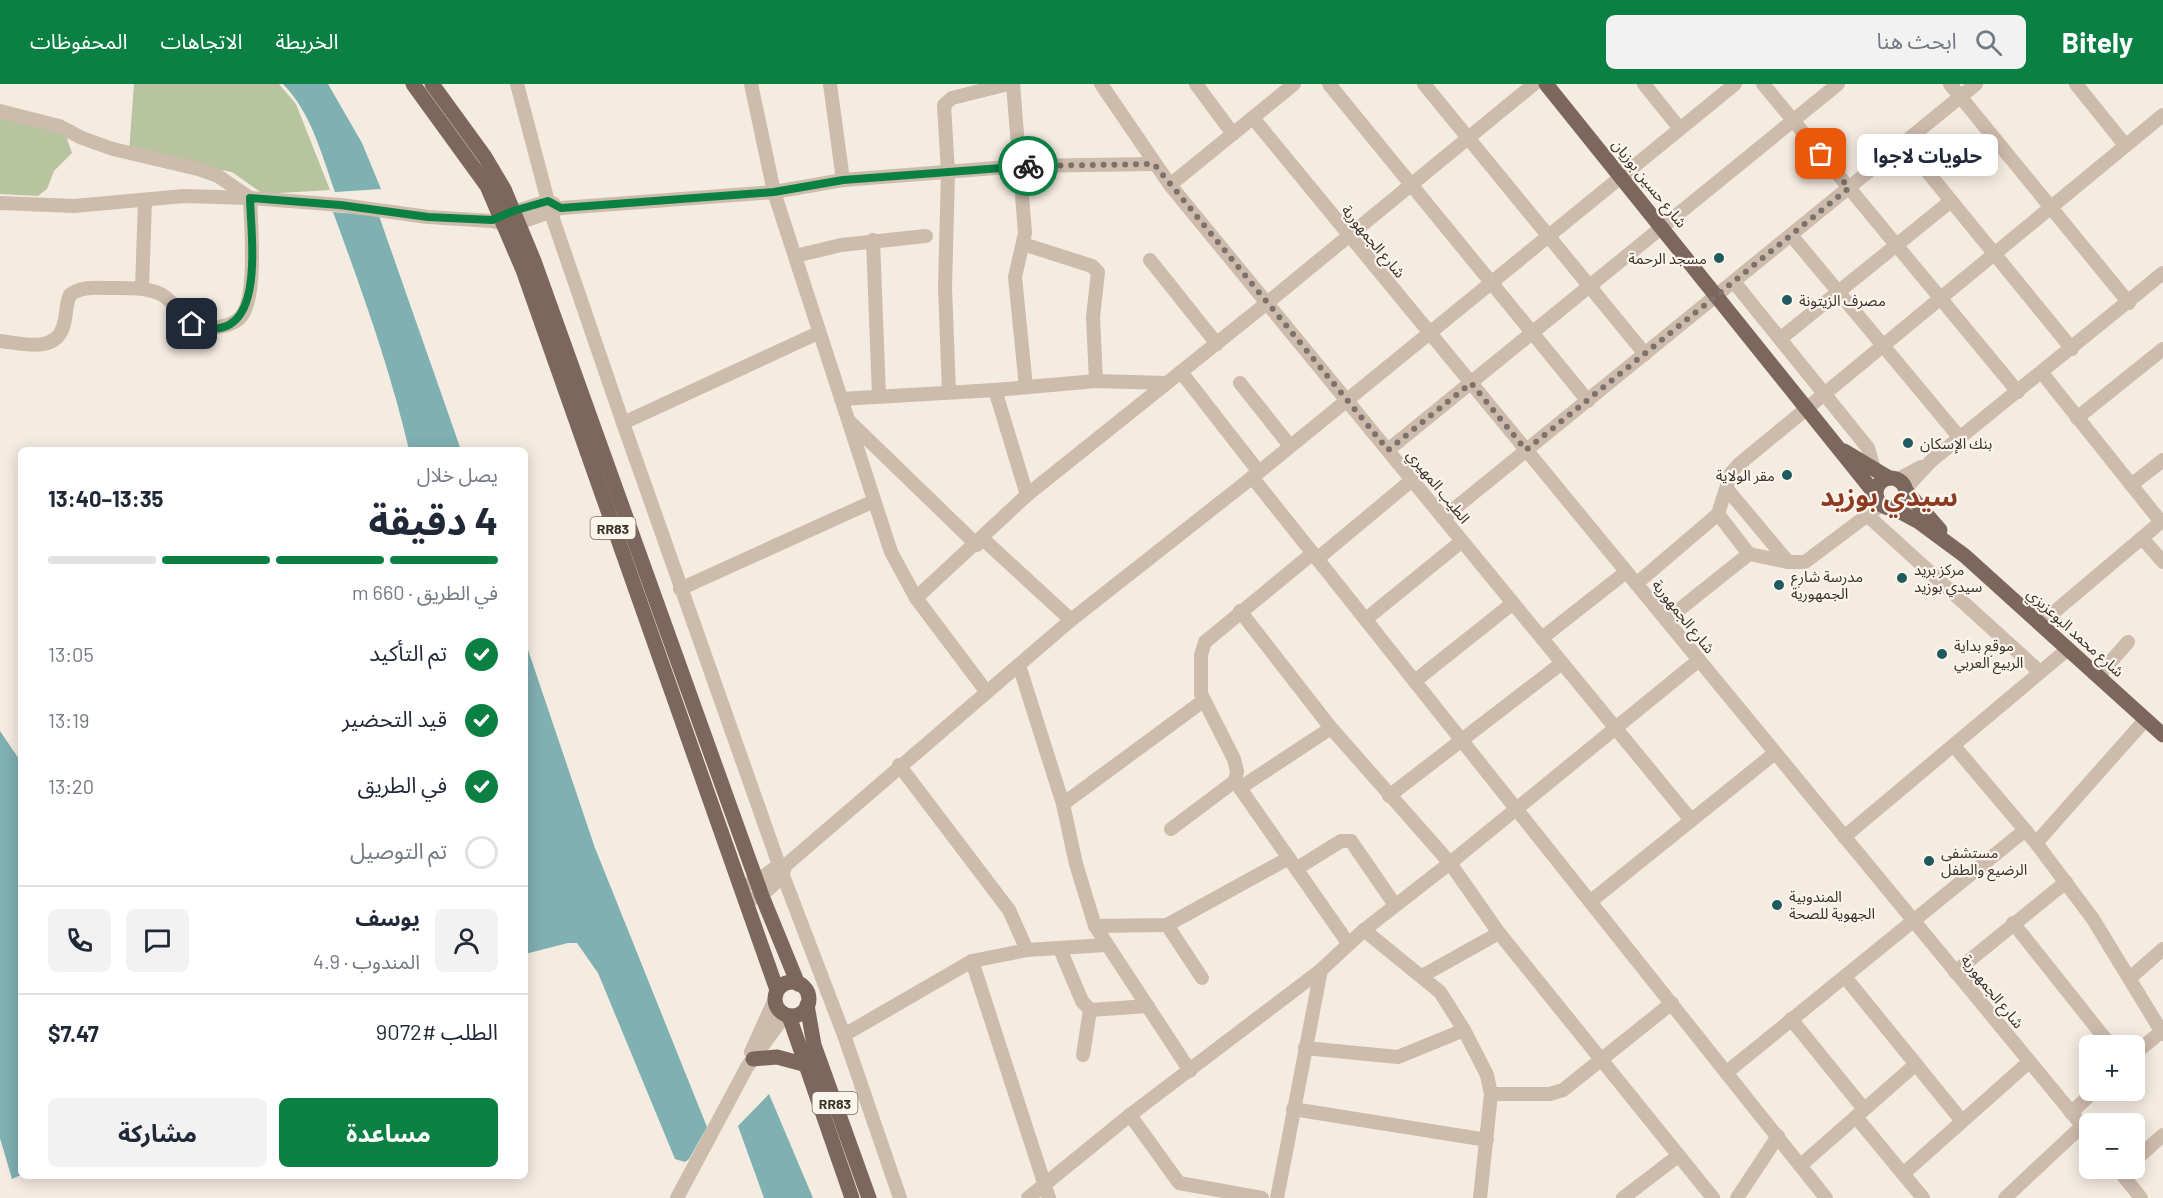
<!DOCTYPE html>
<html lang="ar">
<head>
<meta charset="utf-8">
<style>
  :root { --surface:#fff; --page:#f2f2f3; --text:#1f2937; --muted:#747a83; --line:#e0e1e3; --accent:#0b8043 }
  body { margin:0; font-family:Barlow,"Noto Sans Arabic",sans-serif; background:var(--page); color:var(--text); direction:rtl; height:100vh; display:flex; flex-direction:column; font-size:22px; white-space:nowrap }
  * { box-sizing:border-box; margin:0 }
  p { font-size:20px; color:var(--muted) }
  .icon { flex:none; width:33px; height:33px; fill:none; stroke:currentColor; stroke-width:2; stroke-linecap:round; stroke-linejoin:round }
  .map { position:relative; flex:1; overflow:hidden; direction:ltr }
  .sheet { position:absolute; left:18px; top:363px; width:510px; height:732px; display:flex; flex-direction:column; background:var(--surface); border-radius:9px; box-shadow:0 3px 15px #0003; direction:rtl }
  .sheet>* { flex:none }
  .fabs { position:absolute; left:2079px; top:951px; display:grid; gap:12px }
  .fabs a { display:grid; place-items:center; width:66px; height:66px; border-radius:9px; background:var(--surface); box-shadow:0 3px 15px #0003; font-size:30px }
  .pin { position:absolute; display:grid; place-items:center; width:51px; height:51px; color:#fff; margin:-26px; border-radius:12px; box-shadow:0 3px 9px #0006 }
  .courier { position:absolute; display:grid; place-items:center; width:60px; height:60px; margin:-30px; border:4px solid #0b8043; border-radius:50%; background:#fff; color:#222; box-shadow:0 2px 8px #0007 }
  .bubble { position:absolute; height:42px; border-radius:9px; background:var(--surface); box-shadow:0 3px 15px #0003; font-size:20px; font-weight:700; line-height:42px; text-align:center; direction:rtl }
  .summary em { font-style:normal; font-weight:700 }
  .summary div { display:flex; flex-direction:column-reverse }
  .summary { display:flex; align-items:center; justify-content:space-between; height:102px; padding:0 30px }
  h1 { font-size:39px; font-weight:700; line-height:45px }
  .bar { display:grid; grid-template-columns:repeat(4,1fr); gap:9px 6px; align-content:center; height:72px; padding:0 30px }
  .bar i { height:8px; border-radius:4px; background:var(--line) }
  .bar .active { background:var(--accent) }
  .bar p { grid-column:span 4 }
  .line { display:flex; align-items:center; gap:15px; padding:0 30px; border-top:2px solid var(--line) }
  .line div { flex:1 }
  .round { display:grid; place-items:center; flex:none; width:63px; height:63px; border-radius:9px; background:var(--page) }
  ol { padding:0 30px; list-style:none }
  li { display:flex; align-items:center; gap:18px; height:66px }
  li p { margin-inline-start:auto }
  li .icon { padding:6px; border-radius:50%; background:var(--accent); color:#fff; stroke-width:4 }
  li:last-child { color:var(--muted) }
  li i { width:33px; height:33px; border:3px solid var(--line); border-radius:50% }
  .primary-button { display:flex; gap:12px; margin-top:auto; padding:12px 30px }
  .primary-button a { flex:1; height:69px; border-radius:9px; background:var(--accent); color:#fff; font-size:24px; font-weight:700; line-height:69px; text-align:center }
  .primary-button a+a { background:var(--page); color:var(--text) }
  header { display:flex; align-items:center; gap:36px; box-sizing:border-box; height:84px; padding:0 30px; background:var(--accent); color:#fff }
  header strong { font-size:28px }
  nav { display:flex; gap:33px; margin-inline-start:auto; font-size:21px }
  .search { width:420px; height:54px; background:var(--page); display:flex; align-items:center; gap:15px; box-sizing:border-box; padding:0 21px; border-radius:9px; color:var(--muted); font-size:22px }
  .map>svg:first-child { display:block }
  .green { fill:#b8c4a0 }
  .water { fill:#7fb0b2 }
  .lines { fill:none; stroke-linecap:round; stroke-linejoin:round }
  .minor { stroke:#cdbbac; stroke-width:14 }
  .major { stroke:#7d675c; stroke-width:15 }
  .done { stroke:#7c716b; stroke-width:6; stroke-dasharray:0 10.8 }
  .route { stroke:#0b8043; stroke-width:8 }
  .poi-dot { fill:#1f5a5e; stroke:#fbf5ee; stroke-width:2 }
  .labels { text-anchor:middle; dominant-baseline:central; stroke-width:4.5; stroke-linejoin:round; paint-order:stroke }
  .shield { fill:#fbf5ee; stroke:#756b66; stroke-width:1.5 }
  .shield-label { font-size:14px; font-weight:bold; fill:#3b302b }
  .street-label { font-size:15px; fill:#3b302b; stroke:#fbf5ee }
  .poi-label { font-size:15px; fill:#3b302b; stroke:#fbf5ee; text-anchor:start }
  .town-label { font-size:27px; font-weight:bold; fill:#8c3b22; stroke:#fbf5ee }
</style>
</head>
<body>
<header>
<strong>Bitely</strong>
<div class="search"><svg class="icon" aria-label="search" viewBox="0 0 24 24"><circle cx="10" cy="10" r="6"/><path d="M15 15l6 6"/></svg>ابحث هنا</div>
<nav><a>الخريطة</a><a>الاتجاهات</a><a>المحفوظات</a></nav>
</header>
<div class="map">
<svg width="2163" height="1114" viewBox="0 0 2163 1114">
  <rect width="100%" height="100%" fill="#f4ebe1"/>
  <g class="green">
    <path d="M134,0H279L296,20L330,106L263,110L232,88L129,68Z"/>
    <path d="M0,34L64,46L72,69L54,87L47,105L38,112L0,110Z"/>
  </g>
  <g class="water">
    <path d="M283,0H328L362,59L381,105L335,108C322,71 311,28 283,0Z"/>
    <path d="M333,128L379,132L461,366H409C390,284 362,207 333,128Z"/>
    <path d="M525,557L595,764L707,1043L689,1075L685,1078L675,1075L598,889L577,859H568L525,870Z"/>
    <path d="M0,647L21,678V1091L12,1095L0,1054Z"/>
    <path d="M769,1010L813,1114H764L738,1042Z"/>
  </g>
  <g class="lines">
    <g class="minor">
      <path d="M517,0L551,129L623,339L779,781L844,951L900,1114"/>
      <path d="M751,0L774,108L891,468L916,514L986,607"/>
      <path d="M830,0L843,96"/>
      <path d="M1013,0L1025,149L1015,193L1026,303"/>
      <path d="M1101,0L1170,101L1691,736"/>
      <path d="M1196,0L1233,50"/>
      <path d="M1329,0L1588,317"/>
      <path d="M1424,0L1645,270"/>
      <path d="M1644,0L1680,45"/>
      <path d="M1763,0L2018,308"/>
      <path d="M1950,0L2129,219"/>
      <path d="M2076,0L2125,61"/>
      <path d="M0,27L59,42L82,54L113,65L198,85L218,92L250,114C251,140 257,211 242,231C238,237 230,241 223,242C213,245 201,246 192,240C183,235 178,224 170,217C156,202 129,204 109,204C96,204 81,202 70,211C65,221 67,233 63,243C55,270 19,259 0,257"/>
      <path d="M1253,34L2090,1051"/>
      <path d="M1904,59L2072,265"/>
      <path d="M1170,101L1294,0"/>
      <path d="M0,119L74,122L184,112L250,114L341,121L428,133L492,137L504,140L519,139L561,124L774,108L843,96L1021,82L1154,80"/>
      <path d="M504,131L548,117L554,120"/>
      <path d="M1791,151L1960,354"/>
      <path d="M873,156L879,311"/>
      <path d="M1023,160L1092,182L1098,188L1093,233L1096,297"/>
      <path d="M795,172L841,161L926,152"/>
      <path d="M1150,176L1217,260"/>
      <path d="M1734,198L1868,364L1874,385"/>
      <path d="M142,205L145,116"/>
      <path d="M1780,255L1951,117"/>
      <path d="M1181,288L1259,388"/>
      <path d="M2042,289L2161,438"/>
      <path d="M1240,299L1290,362"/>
      <path d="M995,306L1027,411"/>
      <path d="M949,307L945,203L948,89L944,21L952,14L1008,0"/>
      <path d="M841,315L995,306L1096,297L1167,299"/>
      <path d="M2077,334L2163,265"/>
      <path d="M849,337L977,461"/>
      <path d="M623,339L818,249"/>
      <path d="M1388,366L1838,0"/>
      <path d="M1252,393L1826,1114"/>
      <path d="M1897,396L1921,383"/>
      <path d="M2131,401L2163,376"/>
      <path d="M1727,405L1788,478"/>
      <path d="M1905,405L1931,377L2163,189"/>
      <path d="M1718,430L1749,470"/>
      <path d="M1868,432L2040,588"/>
      <path d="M1443,434L1976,0"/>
      <path d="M2142,454L2163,478"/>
      <path d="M983,455L1071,536"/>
      <path d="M1313,469L1205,558L1201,571V610L1234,675L1237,687L1235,697L1348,859"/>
      <path d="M1317,475L1412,396"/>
      <path d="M1636,500L1718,430L1731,389L1738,381L2163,31"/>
      <path d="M680,505L874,417"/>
      <path d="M916,514L1027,411L1267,219L1534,0"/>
      <path d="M1240,527L1331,644L1450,779L1499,849L1713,1114"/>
      <path d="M1366,535L1462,457"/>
      <path d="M1666,536L1749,470L1788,478H1805L1881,421"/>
      <path d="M2040,540L2163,436"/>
      <path d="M1542,554L1626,488"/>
      <path d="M1019,581L1063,720L1076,780L1095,842L1190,987"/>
      <path d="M2098,592L2128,558"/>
      <path d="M1415,597L1513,519"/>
      <path d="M1954,662L2036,759L2093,835L2163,950"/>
      <path d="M899,681L1009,826L1027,866"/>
      <path d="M1240,704L1331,644"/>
      <path d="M1389,712L1562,579"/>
      <path d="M1063,720L1203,617"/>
      <path d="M1171,745L1235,697"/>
      <path d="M1844,753L2068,565"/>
      <path d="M2036,759L2146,635"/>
      <path d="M1296,785L1341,757H1351L1395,821"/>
      <path d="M747,801L757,797L779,781H786"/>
      <path d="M747,817C764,811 780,799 786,781L1071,536L1259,388L1735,0"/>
      <path d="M1591,817L1775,669"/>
      <path d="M2013,839L2111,962"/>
      <path d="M1167,841L1202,894"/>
      <path d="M1095,842L1167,841L1289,774"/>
      <path d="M1364,846L1440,908L1464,946L1487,991L1491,1010L1480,1114"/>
      <path d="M1060,865L1082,917L1090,926L1148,922"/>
      <path d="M1955,888L2066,798"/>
      <path d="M1422,892L1499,849"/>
      <path d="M1845,893L1962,1037"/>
      <path d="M2130,894L2163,865"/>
      <path d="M1791,935L1864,1025"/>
      <path d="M844,951L972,877"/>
      <path d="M1305,964L1398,973L1464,946"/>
      <path d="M751,968L775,915"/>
      <path d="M2134,970L2161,948"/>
      <path d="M1083,971L1090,926"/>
      <path d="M1727,988L2024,747"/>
      <path d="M1491,1010H1550L1563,1006L1672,919"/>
      <path d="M1293,1025L1487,1056"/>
      <path d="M2071,1029L2095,1006"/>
      <path d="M1130,1031L1179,1099L1262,1114"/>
      <path d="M1856,1033L1923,1114"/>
      <path d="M2134,1077L2163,1051"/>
      <path d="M1801,1081L1916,980"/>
      <path d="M2117,1084L2141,1114"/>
      <path d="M1903,1090L2029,978"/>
      <path d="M677,1114L747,983L785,931"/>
      <path d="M1028,1114L1130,1031L1321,886L1364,846L1450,779L1699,576"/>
      <path d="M1049,1114L972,877L1027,866L1106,861"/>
      <path d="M1277,1114L1321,886"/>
      <path d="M1623,1114L1678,1072"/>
      <path d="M1737,1114L1778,1052"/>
      <path d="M2005,1114L2082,1042"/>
    </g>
    <g class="major">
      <path d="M413,0L487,102L523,186L777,906"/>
      <path d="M432,0L485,73L504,105L534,177L762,812L798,900"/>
      <path d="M1546,0L1876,411"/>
      <path d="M1844,367L1889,394"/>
      <circle cx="1891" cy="409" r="15"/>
      <path d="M1906,407L1940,446"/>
      <path d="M1893,424L1919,438L1965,472L2163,651"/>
      <circle cx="792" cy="915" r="17"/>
      <path d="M807,921L814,961L869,1114"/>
      <path d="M789,932L852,1114"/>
      <path d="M753,975L777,973L803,980"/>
    </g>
  </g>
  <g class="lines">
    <path class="done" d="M1028,82L1154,80L1388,366L1471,299L1526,366L1849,104L1821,70"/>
    <path class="route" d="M192,240C268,268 251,156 250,114L340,121L428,133L492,136L513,127L548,117L561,124L774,108L843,96L1028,82"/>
  </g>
  <g class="poi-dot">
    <circle cx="1719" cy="174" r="6"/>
    <circle cx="1787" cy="216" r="6"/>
    <circle cx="1908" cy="359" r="6"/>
    <circle cx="1787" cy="391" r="6"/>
    <circle cx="1902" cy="494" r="6"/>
    <circle cx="1779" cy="501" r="6"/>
    <circle cx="1942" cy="570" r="6"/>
    <circle cx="1929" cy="777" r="6"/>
    <circle cx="1777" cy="821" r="6"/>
  </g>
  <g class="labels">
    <g class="shield">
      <rect x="590.5" y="433" width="45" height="22" rx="4.5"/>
      <rect x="812.5" y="1008" width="45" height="22" rx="4.5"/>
    </g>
    <g class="shield-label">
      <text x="613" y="444">RR83</text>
      <text x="835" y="1019">RR83</text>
    </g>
    <g class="street-label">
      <text transform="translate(1650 99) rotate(51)">شارع حسين بوزيان</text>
      <text transform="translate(1374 157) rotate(50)">شارع الجمهورية</text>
      <text transform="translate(1439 402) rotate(51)">الطيب المهيري</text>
      <text transform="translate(1684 532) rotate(51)">شارع الجمهورية</text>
      <text transform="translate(2076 548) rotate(42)">شارع محمد البوعزيزي</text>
      <text transform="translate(1993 907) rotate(51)">شارع الجمهورية</text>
    </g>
    <g class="poi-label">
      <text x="1707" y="174" text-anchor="end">مسجد الرحمة</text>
      <text x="1799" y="216">مصرف الزيتونة</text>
      <text x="1920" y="359">بنك الإسكان</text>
      <text x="1775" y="391" text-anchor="end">مقر الولاية</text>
      <text x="1914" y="485">مركز بريد<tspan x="1914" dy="17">سيدي بوزيد</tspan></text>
      <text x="1791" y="492">مدرسة شارع<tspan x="1791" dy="17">الجمهورية</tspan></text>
      <text x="1954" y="561">موقع بداية<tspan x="1954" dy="17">الربيع العربي</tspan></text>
      <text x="1941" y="768">مستشفى<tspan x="1941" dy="17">الرضيع والطفل</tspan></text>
      <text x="1789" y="812">المندوبية<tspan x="1789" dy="17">الجهوية للصحة</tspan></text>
    </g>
    <g class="town-label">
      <text x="1889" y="411">سيدي بوزيد</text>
    </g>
  </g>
</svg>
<div class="fabs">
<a>+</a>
<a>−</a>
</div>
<div class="pin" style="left:1821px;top:70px;background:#ea580c"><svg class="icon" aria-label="bag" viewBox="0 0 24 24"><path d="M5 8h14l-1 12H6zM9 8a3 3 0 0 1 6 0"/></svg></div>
<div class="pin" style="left:192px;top:240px;background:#1f2937"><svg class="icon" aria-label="home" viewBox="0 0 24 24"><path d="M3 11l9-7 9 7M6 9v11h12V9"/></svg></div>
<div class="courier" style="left:1028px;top:82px"><svg class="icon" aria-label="bike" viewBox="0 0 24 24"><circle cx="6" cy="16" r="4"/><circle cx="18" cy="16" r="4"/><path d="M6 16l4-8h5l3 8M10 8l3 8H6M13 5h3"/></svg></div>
<div class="bubble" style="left:1857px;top:50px;width:141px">حلويات لاجوا</div>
<section class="sheet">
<div class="summary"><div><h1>4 دقيقة</h1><p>يصل خلال</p></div><em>13:35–13:40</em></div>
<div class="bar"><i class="active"></i><i class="active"></i><i class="active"></i><i></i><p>في الطريق · 660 m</p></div>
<ol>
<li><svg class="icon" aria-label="check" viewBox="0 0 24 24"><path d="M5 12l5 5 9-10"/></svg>تم التأكيد<p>13:05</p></li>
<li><svg class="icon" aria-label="check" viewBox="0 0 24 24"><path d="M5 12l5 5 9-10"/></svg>قيد التحضير<p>13:19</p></li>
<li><svg class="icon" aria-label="check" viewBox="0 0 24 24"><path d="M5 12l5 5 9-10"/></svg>في الطريق<p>13:20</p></li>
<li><i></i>تم التوصيل</li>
</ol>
<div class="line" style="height:108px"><a class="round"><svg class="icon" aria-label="person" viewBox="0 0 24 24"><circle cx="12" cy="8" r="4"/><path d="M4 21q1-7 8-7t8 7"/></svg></a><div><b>يوسف</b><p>المندوب · 4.9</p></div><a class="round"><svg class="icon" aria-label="chat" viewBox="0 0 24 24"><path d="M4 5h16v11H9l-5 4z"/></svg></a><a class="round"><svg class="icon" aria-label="phone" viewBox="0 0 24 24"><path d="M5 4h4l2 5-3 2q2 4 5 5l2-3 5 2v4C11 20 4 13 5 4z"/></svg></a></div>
<div class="line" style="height:78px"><div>الطلب #9072</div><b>$7.47</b></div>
<div class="primary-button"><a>مساعدة</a><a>مشاركة</a></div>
</section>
</div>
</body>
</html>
